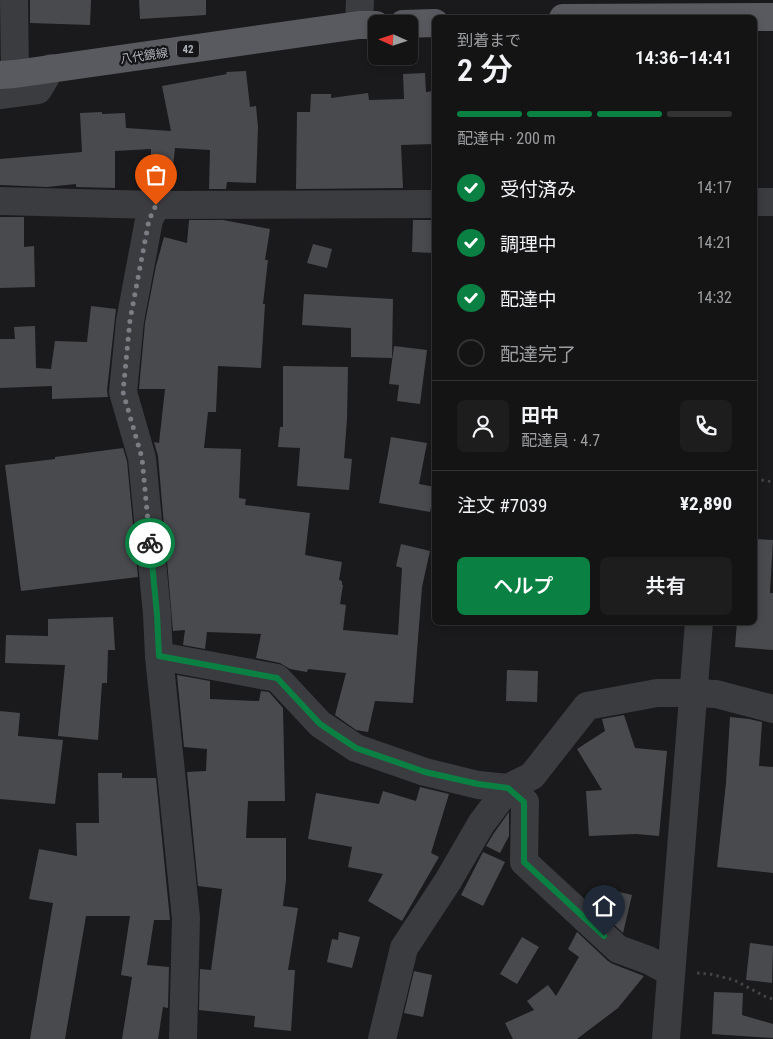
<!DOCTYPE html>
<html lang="ja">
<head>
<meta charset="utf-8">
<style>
  :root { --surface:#141415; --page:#1d1d1e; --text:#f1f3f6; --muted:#9d9ea0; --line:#333334; --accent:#0b8043 }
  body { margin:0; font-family:"Roboto Condensed","Noto Sans JP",sans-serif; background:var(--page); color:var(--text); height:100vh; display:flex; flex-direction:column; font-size:19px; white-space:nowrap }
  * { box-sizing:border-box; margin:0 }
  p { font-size:16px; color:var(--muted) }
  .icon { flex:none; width:28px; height:28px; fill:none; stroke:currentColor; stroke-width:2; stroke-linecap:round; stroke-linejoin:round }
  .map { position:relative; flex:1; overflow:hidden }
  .panel { position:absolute; left:432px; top:15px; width:325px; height:610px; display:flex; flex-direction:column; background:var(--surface); border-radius:8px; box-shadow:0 2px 8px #0003,0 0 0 1px var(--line) }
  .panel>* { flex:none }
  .needle { width:32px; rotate:273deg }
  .tools { position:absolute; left:368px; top:15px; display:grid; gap:10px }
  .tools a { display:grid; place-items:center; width:50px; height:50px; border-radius:8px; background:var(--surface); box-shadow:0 2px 8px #0003,0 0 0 1px var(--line); font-size:25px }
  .pin { position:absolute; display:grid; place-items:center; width:42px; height:42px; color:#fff; margin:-51px -21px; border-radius:50% 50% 50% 0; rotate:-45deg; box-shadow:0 0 5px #0007 }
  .pin .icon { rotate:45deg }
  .courier { position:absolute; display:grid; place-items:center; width:50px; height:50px; margin:-25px; border:4px solid #0b8043; border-radius:50%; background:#fff; color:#222; box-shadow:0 1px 6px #0007 }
  .summary em { font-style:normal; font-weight:600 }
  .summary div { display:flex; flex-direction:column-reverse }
  .summary { display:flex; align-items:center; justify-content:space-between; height:85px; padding:0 25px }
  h1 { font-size:32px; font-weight:600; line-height:38px }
  .bar { display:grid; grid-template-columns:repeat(4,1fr); gap:8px 5px; align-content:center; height:60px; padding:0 25px }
  .bar i { height:6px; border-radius:4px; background:var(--line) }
  .bar .on { background:var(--accent) }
  .bar p { grid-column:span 4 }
  .line { display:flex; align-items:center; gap:12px; padding:0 25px; border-top:1px solid var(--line) }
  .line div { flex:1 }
  .round { display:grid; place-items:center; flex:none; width:52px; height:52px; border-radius:8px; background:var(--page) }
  ol { padding:0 25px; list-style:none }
  li { display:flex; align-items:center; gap:15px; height:55px }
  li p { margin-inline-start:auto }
  li .icon { padding:5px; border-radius:50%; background:var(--accent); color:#fff; stroke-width:4 }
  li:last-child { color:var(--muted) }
  li i { width:28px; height:28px; border:2px solid var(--line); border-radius:50% }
  .button { display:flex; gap:10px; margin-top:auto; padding:10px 25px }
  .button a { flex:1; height:58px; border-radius:8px; background:var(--accent); color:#fff; font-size:20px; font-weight:600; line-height:58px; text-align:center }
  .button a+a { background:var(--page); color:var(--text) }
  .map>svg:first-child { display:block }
  .building { fill:#494a4e }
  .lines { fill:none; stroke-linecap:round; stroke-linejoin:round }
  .path { stroke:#424347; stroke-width:3; stroke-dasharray:2.5 4; stroke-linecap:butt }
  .minor { stroke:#3b3c40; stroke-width:28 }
  .major { stroke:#585a5f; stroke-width:28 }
  .done { stroke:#7a7d83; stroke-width:5; stroke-dasharray:0 9 }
  .route { stroke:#0b8043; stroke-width:6 }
  .labels { text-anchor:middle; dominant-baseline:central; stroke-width:4.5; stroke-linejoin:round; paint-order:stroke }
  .shield { fill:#151517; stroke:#808389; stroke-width:1 }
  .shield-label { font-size:11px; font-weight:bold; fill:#aeb2ba }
  .street-label { font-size:12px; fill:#aeb2ba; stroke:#151517 }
</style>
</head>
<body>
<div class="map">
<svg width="773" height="1039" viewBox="0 0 773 1039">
  <rect width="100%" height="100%" fill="#1a1a1c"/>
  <g class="building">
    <path d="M30,0H91L90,25L30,23Z"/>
    <path d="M139,0H206V15L140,19Z"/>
    <path d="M246,71L250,107L256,106L258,127L256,183L227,182L226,189H209L210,150L175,148L171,185L151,183L154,155H151V149L115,151V188L76,187V184L47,187L0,185V159L82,152L80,113L102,112V114L125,113L126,128L171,131L162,86L227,74L226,72Z"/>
    <path d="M425,73L426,92L435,91V144L401,145L403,188L296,189L297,112H310L311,94H331V98L368,93L369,100L404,99L403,74Z"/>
    <path d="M0,217H24V247L34,246L35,287L0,288Z"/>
    <path d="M189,220H223L270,229L265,260H268L263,304H265L261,368L218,366L216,412H208L204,448L241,449L239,498L246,499L245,505L310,513L305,555L342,562L339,580L342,581V585H343L340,604L346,605L343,630L398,635L402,568L396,566L401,544L430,551L422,587L413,703L375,701L368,732L356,730L335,715L346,673L308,669L307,672L290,669L280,663L256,658L261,634L207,632L205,649L183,645L185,630L173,631L158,456L154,442L159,443L165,389H139L145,323L156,266L164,237L187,243Z"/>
    <path d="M413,220H435V253L412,252Z"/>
    <path d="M313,244L332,249L327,268L307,263Z"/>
    <path d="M304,294L393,299L392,358L351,357V328L302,325Z"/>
    <path d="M91,306L116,309L107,390L108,397L52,399V386L0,388V339H15L14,327L35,326L36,368L51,369L55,341L87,342Z"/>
    <path d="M394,346L427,350L420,404L397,401L399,385L389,384Z"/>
    <path d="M283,366L348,367L347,419L344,458L352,459L349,490L297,486L300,448L278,447L280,427H283Z"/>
    <path d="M391,437L427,443L419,484L435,487L430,512L379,503Z"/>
    <path d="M123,448L127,461L138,577L21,591L5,465L55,459V457Z"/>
    <path d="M755,539L773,540L770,593H773V650L735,647L737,622H755Z"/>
    <path d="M113,617L115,650H108L107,683H102L98,740L58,736L65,665L5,663L6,635L48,636V619Z"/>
    <path d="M507,670L538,671L537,702L506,701Z"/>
    <path d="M177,675L210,681V699L259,701L261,691L269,692L283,708L285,801H248L246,838H286V880L283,906L298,908L288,970H295L291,1031L254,1027L255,1016L199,1010L200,969L211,970L222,889L198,886L187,772L206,771L207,749L184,747Z"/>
    <path d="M0,711L20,713L18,736L63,740L55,804L0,799Z"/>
    <path d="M624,715L635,748L667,751L659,836L636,834L589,836L586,791L602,790L577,749L605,731L602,719Z"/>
    <path d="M730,717L749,719L762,722L759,766L773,767V873L717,867L726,783Z"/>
    <path d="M98,773H122V778H156L170,920H154L147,965L169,967L168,1008L163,1007L158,1039H122L132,977L121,975L130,916H86L65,1039H30L53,903L29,899L39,849L77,856L76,823H99Z"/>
    <path d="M420,787L449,794L431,853L439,857L402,921L368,901L383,874L348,867L352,847L308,839L316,793L379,804L383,791L416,801Z"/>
    <path d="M509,812V836L500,853L486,846L494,833Z"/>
    <path d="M483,852L505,862L483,906L461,895Z"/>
    <path d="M607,889L632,895L623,933L602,913Z"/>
    <path d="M339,932L360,937L352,968L327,962L332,939L338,940Z"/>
    <path d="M577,932L608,961L613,964L644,976L618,1008L577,1039H513L505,1023L534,1010L527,1001L548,985L556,996L579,957L568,949Z"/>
    <path d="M522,937L539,947L517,984L500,974Z"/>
    <path d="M750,943L773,946L772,983L746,980Z"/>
    <path d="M414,971L432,975L423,1017L404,1013Z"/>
    <path d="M714,992L743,993L742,1015L773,1024V1038L712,1034Z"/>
  </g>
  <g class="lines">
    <g class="path">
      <path d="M755,479L773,482"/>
      <path d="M697,973L710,974L734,980L768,998L773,999"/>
    </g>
    <g class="minor">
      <path d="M14,0L15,74"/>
      <path d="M359,25L360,0"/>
      <path d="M0,95L38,90L51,68"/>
      <path d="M0,201L156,205L435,204"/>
      <path d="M755,202H773"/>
      <path d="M156,205L149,220L130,321L123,392L142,458L157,614L159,656L277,678L320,724L356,748L425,772L478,785L508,788L532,776L587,706L657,693H693L716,694L773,709"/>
      <path d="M159,656L186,918L183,1039"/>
      <path d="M382,1039L404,948L448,881L481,824L508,788L525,802L524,862L618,949L648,960L671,972"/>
      <path d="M666,1039L699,622"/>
    </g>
    <g class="major">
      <path d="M563,18L773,17"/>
      <path d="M403,24L435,23"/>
      <path d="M0,75L15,74L359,25H376"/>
    </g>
  </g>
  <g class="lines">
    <path class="done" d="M150,543L142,458L123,392L130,320L149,220L156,205"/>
    <path class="route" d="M150,543L157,614L159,656L277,678L320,724L356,748L425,772L478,784L508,788L524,802V862L604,936"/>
  </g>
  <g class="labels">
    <rect class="shield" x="177" y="40.5" width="22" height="17" rx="4"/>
    <g class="shield-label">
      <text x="188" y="49">42</text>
    </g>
    <g class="street-label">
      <text transform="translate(144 56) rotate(-8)">八代鏡線</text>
    </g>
  </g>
</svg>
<div class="tools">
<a><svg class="needle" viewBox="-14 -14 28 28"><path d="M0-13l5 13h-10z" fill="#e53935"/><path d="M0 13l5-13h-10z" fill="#9d9ea0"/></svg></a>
</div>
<div class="pin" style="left:156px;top:205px;background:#ea580c"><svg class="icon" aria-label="bag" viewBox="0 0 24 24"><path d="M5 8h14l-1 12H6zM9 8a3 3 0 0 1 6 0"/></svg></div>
<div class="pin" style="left:604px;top:936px;background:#1f2937"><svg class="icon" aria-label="home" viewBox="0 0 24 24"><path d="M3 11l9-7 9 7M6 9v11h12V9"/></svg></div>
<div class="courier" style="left:150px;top:543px"><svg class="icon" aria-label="bike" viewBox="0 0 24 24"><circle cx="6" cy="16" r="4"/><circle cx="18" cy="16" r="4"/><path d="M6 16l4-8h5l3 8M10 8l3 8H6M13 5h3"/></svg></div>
<section class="panel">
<div class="summary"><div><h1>2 分</h1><p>到着まで</p></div><em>14:36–14:41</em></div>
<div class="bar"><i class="on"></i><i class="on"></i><i class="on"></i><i></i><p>配達中 · 200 m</p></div>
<ol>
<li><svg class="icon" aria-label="check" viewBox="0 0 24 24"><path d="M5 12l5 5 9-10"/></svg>受付済み<p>14:17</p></li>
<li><svg class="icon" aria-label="check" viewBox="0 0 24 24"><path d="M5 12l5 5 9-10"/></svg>調理中<p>14:21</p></li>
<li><svg class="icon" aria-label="check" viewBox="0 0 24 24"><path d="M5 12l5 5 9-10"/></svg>配達中<p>14:32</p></li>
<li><i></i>配達完了</li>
</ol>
<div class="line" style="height:90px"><a class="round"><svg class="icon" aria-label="person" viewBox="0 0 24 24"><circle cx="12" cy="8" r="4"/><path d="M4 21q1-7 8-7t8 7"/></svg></a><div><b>田中</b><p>配達員 · 4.7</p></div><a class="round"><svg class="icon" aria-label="phone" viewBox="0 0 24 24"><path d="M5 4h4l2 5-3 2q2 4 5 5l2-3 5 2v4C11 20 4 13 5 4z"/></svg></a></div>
<div class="line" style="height:65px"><div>注文 #7039</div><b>¥2,890</b></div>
<div class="button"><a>ヘルプ</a><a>共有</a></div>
</section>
</div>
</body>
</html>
